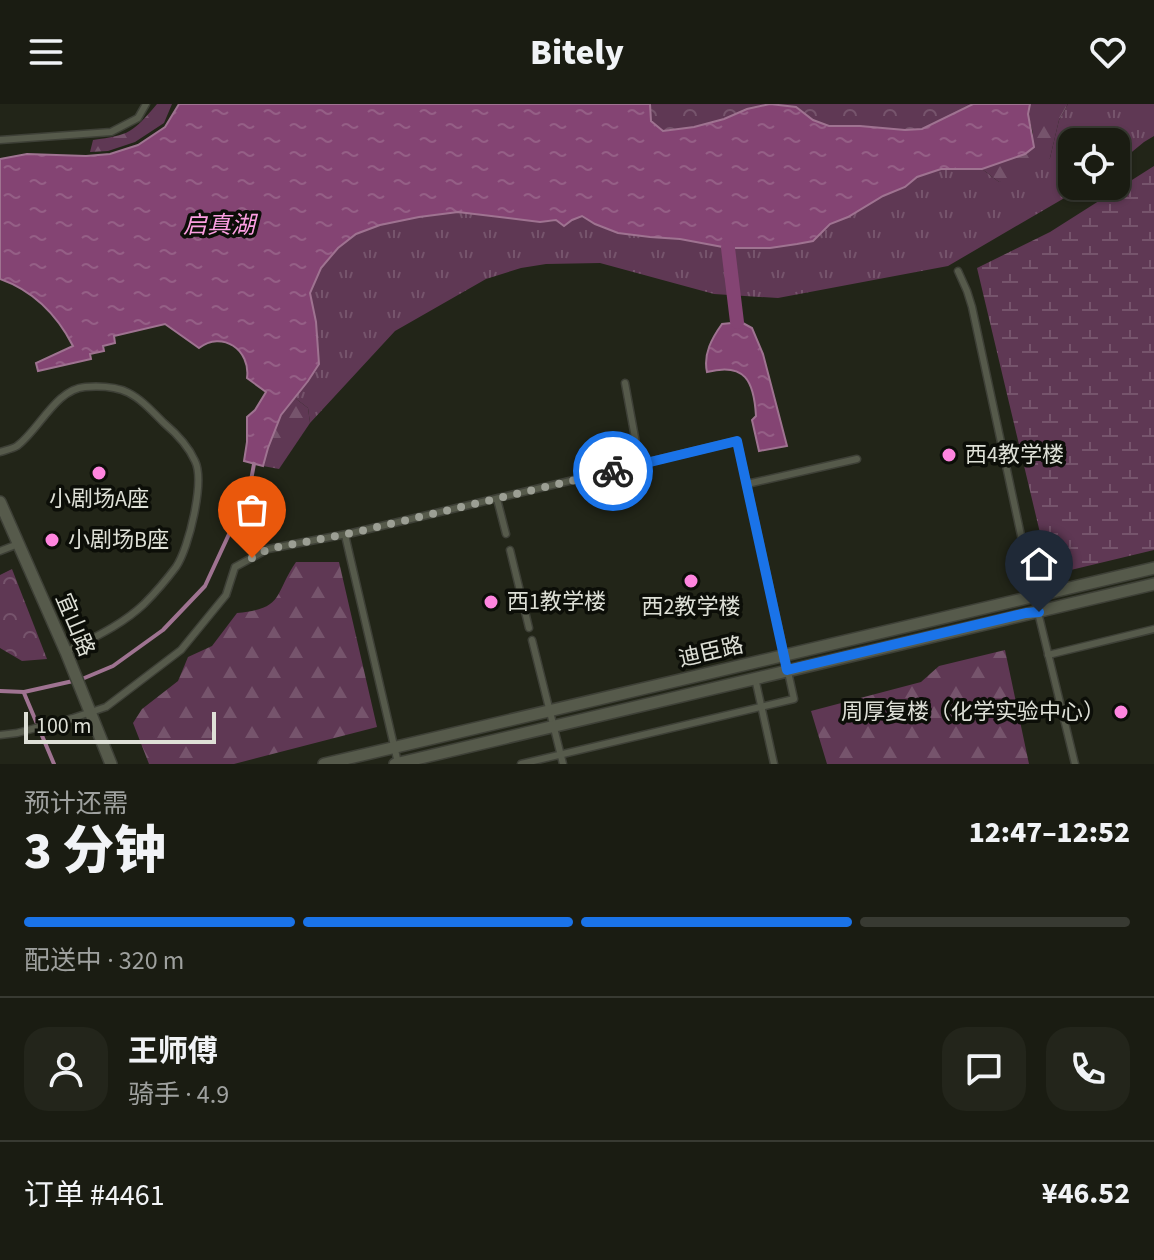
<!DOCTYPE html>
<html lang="zh">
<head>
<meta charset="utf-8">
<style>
  :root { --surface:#1a1c12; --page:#23251b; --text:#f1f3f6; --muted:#9fa19f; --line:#383a32; --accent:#1a73e8 }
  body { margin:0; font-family:"Source Sans 3","Noto Sans SC",sans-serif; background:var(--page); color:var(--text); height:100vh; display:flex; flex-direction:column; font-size:30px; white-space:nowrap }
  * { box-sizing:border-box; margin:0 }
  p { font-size:26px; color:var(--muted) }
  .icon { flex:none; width:44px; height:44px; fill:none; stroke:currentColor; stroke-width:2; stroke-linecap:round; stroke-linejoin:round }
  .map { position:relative; height:660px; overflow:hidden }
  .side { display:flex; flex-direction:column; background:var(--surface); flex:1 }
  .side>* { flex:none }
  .tools { position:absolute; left:1058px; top:24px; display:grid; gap:16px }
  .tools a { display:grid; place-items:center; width:72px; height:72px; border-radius:16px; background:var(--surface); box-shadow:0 2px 6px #0004,0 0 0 2px var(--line); font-size:40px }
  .scale { position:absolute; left:24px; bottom:20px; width:192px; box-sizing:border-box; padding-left:8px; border:4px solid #dee0d7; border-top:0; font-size:22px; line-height:28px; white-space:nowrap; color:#dee0d7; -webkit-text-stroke:6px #0c0e08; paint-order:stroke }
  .pin { position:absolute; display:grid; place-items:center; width:68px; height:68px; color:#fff; margin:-82px -34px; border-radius:50% 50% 50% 0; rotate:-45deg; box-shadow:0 0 8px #0007 }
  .pin .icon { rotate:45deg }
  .courier { position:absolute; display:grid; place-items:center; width:80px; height:80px; margin:-40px; border:6px solid #1a73e8; border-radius:50%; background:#fff; color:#222; box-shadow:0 2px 10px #0007 }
  .head em { font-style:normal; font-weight:800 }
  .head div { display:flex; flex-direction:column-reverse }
  .head { display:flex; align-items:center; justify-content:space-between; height:136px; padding:0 24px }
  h1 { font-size:52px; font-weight:800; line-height:60px }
  .bar { display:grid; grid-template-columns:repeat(4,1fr); gap:12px 8px; align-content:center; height:96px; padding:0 24px }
  .bar i { height:10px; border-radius:6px; background:var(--line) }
  .bar .selected { background:var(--accent) }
  .bar p { grid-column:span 4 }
  .line { display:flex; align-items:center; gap:20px; padding:0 24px; border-top:2px solid var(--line) }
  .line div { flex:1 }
  .round { display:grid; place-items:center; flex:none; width:84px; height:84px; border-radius:24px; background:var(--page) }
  header { display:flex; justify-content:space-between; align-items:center; height:104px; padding:0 24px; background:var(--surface); font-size:36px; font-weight:800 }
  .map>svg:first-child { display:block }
  .grass { fill:url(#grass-tufts) }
  .forest { fill:url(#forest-firs) }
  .wetland { fill:url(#wetland-marsh) }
  .park { fill:url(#park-crowns) }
  .water { fill:url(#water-ripples); stroke:#9f7391; stroke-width:2 }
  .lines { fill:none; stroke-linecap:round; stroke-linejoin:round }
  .stream { stroke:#9f7391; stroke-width:4 }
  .canal { stroke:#844473; stroke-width:14 }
  .lane-casing { stroke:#3e4037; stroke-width:9 }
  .street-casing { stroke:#3e4037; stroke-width:14 }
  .lane { stroke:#565a4b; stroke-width:6 }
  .street { stroke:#565a4b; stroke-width:11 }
  .done { stroke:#9c9f94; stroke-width:8; stroke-dasharray:0 14.4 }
  .route { stroke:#1a73e8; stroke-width:10 }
  .poi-dot { fill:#ff85df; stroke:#0c0e08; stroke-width:3 }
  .labels { text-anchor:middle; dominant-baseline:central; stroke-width:7; stroke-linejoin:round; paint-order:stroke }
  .poi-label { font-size:22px; fill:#dee0d7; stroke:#0c0e08; text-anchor:start }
  .street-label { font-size:22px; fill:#dee0d7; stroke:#0c0e08 }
  .water-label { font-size:24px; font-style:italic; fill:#fb9ee1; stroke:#0c0e08 }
</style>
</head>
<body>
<header><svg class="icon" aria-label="menu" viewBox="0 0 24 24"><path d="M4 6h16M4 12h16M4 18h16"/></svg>Bitely<svg class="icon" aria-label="heart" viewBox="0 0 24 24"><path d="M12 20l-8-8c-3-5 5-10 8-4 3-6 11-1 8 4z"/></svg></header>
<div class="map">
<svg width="1154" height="660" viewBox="0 0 1154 660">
  <defs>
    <pattern id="grass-tufts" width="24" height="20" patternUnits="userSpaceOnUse" patternTransform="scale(2)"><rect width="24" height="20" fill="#5f3854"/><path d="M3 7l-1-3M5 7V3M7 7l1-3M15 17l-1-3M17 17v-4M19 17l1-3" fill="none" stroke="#76546c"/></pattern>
    <pattern id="forest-firs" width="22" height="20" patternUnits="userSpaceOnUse" patternTransform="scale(2)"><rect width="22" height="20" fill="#5f3854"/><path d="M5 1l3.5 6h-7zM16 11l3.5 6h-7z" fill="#76546c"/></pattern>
    <pattern id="wetland-marsh" width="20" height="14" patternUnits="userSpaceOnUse" patternTransform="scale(2)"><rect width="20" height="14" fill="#5f3854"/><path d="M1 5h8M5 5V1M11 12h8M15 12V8" fill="none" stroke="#76546c"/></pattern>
    <pattern id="park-crowns" width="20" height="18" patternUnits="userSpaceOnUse" patternTransform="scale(2)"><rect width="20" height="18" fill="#5f3854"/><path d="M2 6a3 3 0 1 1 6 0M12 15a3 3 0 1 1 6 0" fill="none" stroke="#76546c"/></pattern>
    <pattern id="water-ripples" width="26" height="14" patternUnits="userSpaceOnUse" patternTransform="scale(2)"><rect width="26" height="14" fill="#844473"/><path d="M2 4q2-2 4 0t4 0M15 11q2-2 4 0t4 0" fill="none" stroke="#955f86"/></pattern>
  </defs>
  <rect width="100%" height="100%" fill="#222518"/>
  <path class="grass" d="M1068,0H1154V32L1144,38L1116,61V38H1072V82H1085L948,162L778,194L714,190L600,159L546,160L521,164L486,175L395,227L310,319L308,304L295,294L319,260L316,218L310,189L321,164L338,144L356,130L380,121L419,113L458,108L540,118L572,116L582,112L595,120L650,133L680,135L728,144H770L813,137L830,120L848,113L883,92L905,83L917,73L941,65H982L999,78L1050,54L1059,16Z"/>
  <g class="forest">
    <path d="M157,0H172L164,19L135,38L108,47L90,48L93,36C130,31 132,29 157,0Z"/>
    <path d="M1030,0H1068L1059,16L1050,54L1029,74L999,78L982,65L1025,50L1033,29L1028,10Z"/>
    <path d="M295,294L308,304L310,319L279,365L263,362L268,344L281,311Z"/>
    <path d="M296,458H339L377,623L234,660H149L133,619L142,605L178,577L188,553L212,542L237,509C285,504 273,492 296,458Z"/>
    <path d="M1005,546L1029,660H827L811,607L921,578L939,562Z"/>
  </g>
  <path class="wetland" d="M1154,62V446L1050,471L977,164L1050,128Z"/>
  <g class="park">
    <path d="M650,0H770C744,5 721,18 695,23C685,26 674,26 663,27L651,17Z"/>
    <path d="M772,0H973L922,25L905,26L860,22H829L813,16L796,3Z"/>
    <path d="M12,465L47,555L22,557L0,544V471Z"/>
  </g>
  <g class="water">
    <path d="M179,0H650L651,17L663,27L694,23L724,15L747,5L770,0L796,3L813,16L829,22H860L905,26L922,25L973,0H1030L1028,10L1034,43L1025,50L982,65H941L917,73L905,83L883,92L848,113L830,120L813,137L797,140L770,144H728L680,135L650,133L618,129L595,120L582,112L572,116L564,122L556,116L540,118L458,108L419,113L380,121L356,130L338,144L321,164L310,189L316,218L319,260L308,277L281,311L268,344L263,362L244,357L247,338V313L255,306L266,288L247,274C251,246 222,226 199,244L165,220L114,232L115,239L103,242L104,247L90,250L91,255L38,267L36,259L73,242C57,211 34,187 0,175V55L27,50L86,52L110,50L138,41L165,23Z"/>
    <path d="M741,218L752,224L763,250L787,342L759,347L752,316L756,312C754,277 745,258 707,268C703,250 712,234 722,220Z"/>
  </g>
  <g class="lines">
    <g class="stream">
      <path d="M0,587L24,588L82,575L113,562L163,526L205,482L249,387L254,360"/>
      <path d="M24,589L54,660"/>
    </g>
    <path class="canal" d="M728,144L737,218"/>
    <defs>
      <g id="lane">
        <path d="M0,36L111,28L138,14L146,0"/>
        <path d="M958,167L967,187L972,203L1034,492L1075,660"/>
        <path d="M625,279L640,361"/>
        <path d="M0,348C6,346 12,345 17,342C39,326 56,285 85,283C127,280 136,291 164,319C177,330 188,341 195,357C205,377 189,444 176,463C167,475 155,489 144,500C122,521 93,534 66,548"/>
        <path d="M747,380L857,355"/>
        <path d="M497,395L506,430"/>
        <path d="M345,431L398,659"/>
        <path d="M510,446L529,524"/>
        <path d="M0,447L18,440"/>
        <path d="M532,536L563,660"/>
        <path d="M1048,551L1154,525"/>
        <path d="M755,574L774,660"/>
        <path d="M0,631L17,629L73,614L106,603L181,546L226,491L235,463L268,445L352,429L737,337L794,595L521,660"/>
      </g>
      <g id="street">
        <path d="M0,398L66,548L111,660"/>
        <path d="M324,660L1154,464"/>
        <path d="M395,660L1154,480"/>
      </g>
    </defs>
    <use href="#lane" class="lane-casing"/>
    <use href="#street" class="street-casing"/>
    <use href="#lane" class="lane"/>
    <use href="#street" class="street"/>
  </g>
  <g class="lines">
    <path class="done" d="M252,454L268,445L352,429L613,367"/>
    <path class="route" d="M613,367L737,337L787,566L1026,509L1039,508"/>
  </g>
  <g class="poi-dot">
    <circle cx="949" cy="351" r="8"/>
    <circle cx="99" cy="369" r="8"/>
    <circle cx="52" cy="436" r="8"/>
    <circle cx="691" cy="477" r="8"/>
    <circle cx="491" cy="498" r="8"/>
    <circle cx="1121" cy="608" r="8"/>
  </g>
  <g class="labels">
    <g class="poi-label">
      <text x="965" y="351">西4教学楼</text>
      <text x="99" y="395" text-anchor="middle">小剧场A座</text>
      <text x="68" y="436">小剧场B座</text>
      <text x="507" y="498">西1教学楼</text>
      <text x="691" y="503" text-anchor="middle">西2教学楼</text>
      <text x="1105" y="608" text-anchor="end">周厚复楼（化学实验中心）</text>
    </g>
    <g class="street-label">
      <text transform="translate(75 521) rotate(67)">宜山路</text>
      <text transform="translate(711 548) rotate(-13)">迪臣路</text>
    </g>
    <g class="water-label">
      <text x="219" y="121">启真湖</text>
    </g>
  </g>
</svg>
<div class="tools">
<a><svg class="icon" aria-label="locate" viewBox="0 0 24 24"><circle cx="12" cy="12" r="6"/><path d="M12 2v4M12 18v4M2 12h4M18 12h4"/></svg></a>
</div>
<div class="scale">100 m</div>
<div class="pin" style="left:252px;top:454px;background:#ea580c"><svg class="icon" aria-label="bag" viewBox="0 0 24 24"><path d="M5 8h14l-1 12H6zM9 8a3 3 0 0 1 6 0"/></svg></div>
<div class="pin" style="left:1039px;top:508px;background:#1f2937"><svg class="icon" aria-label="home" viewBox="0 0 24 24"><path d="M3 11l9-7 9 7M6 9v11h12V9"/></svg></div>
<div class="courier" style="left:613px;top:367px"><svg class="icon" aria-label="bike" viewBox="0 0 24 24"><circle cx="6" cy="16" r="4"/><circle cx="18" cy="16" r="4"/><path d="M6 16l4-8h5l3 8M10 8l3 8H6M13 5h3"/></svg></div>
</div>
<section class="side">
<div class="head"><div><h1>3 分钟</h1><p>预计还需</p></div><em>12:47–12:52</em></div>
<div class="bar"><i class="selected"></i><i class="selected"></i><i class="selected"></i><i></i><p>配送中 · 320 m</p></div>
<div class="line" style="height:144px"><a class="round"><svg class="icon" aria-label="person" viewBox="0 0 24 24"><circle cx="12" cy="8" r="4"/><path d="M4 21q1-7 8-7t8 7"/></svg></a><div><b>王师傅</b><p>骑手 · 4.9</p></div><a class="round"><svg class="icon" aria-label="chat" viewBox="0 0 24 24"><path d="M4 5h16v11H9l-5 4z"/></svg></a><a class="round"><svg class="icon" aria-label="phone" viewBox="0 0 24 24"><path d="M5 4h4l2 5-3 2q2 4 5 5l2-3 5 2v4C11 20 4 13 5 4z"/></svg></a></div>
<div class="line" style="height:104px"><div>订单 #4461</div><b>¥46.52</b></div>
</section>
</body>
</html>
